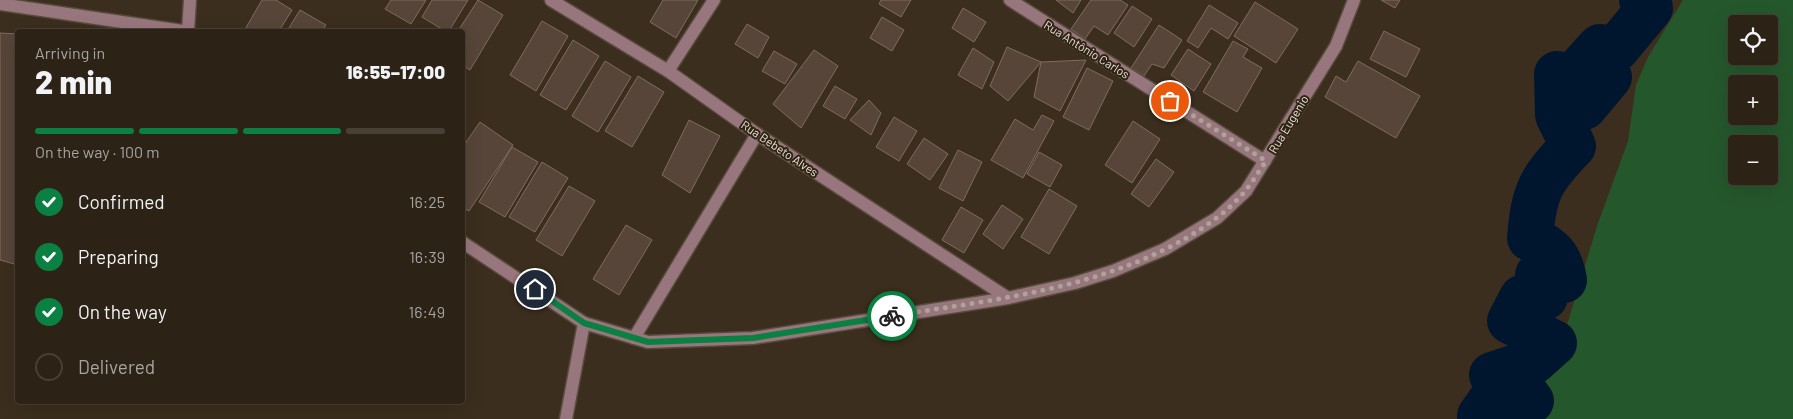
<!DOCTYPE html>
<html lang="en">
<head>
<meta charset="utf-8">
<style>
  :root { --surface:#2c2216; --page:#342a1f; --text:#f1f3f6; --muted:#a6a4a1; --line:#483f35; --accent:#0b8043 }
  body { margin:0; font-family:Barlow,sans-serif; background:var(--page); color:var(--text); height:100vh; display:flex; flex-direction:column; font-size:19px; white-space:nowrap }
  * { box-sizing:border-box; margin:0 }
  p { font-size:16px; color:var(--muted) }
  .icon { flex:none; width:28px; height:28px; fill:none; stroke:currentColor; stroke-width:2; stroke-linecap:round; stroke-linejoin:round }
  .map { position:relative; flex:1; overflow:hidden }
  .sheet { position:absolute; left:15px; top:29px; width:450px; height:375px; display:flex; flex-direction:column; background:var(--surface); border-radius:5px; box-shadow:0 5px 20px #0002,0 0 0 1px var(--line) }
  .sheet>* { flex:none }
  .fabs { position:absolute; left:1728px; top:15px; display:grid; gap:10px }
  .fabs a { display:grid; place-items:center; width:50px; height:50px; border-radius:5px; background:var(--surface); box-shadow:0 5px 20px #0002,0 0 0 1px var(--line); font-size:25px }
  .pin { position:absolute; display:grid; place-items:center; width:42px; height:42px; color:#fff; margin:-21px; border:2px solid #fff; border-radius:50%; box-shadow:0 1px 5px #0007 }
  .courier { position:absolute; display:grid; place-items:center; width:50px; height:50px; margin:-25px; border:4px solid #0b8043; border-radius:50%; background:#fff; color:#222; box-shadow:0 1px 6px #0007 }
  .overview em { font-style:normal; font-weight:800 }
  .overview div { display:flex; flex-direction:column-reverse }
  .overview { display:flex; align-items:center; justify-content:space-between; height:85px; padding:0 20px }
  h1 { font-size:32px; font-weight:800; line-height:38px }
  .bar { display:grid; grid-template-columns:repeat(4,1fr); gap:8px 5px; align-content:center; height:60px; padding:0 20px }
  .bar i { height:6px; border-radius:4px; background:var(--line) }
  .bar .selected { background:var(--accent) }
  .bar p { grid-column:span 4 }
  ol { padding:0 20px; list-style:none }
  li { display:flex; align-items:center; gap:15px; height:55px }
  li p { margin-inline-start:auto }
  li .icon { padding:5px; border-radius:50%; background:var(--accent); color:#fff; stroke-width:4 }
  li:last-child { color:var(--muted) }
  li i { width:28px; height:28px; border:2px solid var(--line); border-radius:50% }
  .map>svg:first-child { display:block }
  .green { fill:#25572c; fill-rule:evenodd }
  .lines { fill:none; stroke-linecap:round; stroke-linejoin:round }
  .river { stroke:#00162e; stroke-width:46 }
  .building { fill:#574539; stroke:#806c5f }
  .minor-casing { stroke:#574b3c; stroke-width:15 }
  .minor { stroke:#98767d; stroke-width:12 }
  .done { stroke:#ada397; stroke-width:5; stroke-dasharray:0 9 }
  .route { stroke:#0b8043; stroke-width:6 }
  .labels { text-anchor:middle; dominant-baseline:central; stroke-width:4; stroke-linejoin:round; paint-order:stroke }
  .street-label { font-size:12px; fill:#eae2d8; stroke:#302414 }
</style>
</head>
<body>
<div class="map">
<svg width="1793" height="419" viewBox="0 0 1793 419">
  <rect width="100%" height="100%" fill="#3b2e1e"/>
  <path class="green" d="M1683,0H1793V419H1521L1544,384L1564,335L1597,226L1628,141L1636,85L1648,57ZM1736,24H1769V56H1736ZM1736,84H1769V116H1736ZM1736,144H1769V176H1736Z"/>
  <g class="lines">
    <path class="river" d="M1482,419L1480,416L1494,396L1531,401L1520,386L1492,375L1534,361L1554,343L1510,321L1522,298L1545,297L1538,275L1564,280C1560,256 1551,248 1530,238C1534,191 1540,180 1573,146L1558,115L1557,74L1584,107L1609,77L1581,68L1600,47L1616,49L1650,8L1642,0"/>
  </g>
  <g class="building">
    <path d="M262,0H276L292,10L279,31H244Z"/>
    <path d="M391,0H426L411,24L385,9Z"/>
    <path d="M432,0H468L449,31H445L422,17Z"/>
    <path d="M478,0L503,15L470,70L462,65V31H458Z"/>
    <path d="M663,0H698L676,38L650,22Z"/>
    <path d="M881,0H911L901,17L879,4Z"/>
    <path d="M1056,0H1081L1073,13Z"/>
    <path d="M1091,0H1120L1128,5L1108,35L1094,26L1085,39L1071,29Z"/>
    <path d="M1381,0H1400L1395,8Z"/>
    <path d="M1255,2L1298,29L1276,63L1234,36Z"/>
    <path d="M1209,5L1238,23L1228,39L1211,28L1198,48L1187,41Z"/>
    <path d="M1132,6L1152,19L1134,47L1114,33Z"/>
    <path d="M963,8L986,22L974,42L952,28Z"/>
    <path d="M300,10L326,25L322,31H287Z"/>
    <path d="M882,17L904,30L892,51L870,38Z"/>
    <path d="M542,21L568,36L536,91L510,75Z"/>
    <path d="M747,24L769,37L758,58L735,44Z"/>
    <path d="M1159,25L1182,40L1164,68L1152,64L1144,76L1131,68Z"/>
    <path d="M1384,31L1420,49L1406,77L1370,59Z"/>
    <path d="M0,33L18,34V265L0,260Z"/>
    <path d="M573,40L599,56L566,110L540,95Z"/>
    <path d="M1233,41L1248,49L1243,57L1262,68L1237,112L1203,92Z"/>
    <path d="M1007,47L1041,62L1008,101L990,86Z"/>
    <path d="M973,48L994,62L982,89L958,75Z"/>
    <path d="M1188,49L1211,64L1194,91L1171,75Z"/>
    <path d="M814,50L838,66L801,128L773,104Z"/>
    <path d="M774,51L797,64L785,84L762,71Z"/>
    <path d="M1086,60L1060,111L1034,97L1041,62Z"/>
    <path d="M605,61L631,77L598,132L572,116Z"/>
    <path d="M1358,61L1420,96L1396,138L1325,97L1336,76L1346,82Z"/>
    <path d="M1087,68L1113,81L1089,130L1063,117Z"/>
    <path d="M638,76L664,92L632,147L605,131Z"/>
    <path d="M835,86L857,99L845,119L823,106Z"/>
    <path d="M869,100L881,113L871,135L850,120Z"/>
    <path d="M1042,115L1054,121L1023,178L991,160L1015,119L1033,130Z"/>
    <path d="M894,117L917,131L899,161L876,147Z"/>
    <path d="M689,120L720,136L690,193L662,175Z"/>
    <path d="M1133,121L1160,139L1132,183L1105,165Z"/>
    <path d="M480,122L513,145L469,211L462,207V148Z"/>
    <path d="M924,138L948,154L930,180L907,164Z"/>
    <path d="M512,147L538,162L505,217L479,202Z"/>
    <path d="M958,150L982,162L963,201L939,188Z"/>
    <path d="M1039,152L1062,165L1050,187L1027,174Z"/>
    <path d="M1156,159L1174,172L1149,207L1131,194Z"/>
    <path d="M542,162L568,178L535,232L509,217Z"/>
    <path d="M569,186L595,201L562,256L536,240Z"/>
    <path d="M1049,189L1077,206L1049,254L1021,237Z"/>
    <path d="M1002,205L1023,219L1003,249L983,234Z"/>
    <path d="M961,207L983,220L964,253L942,240Z"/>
    <path d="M626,225L652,240L619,295L593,279Z"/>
  </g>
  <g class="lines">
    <defs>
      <g id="minor">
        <path d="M551,0L668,71L757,134L1008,298"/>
        <path d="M1010,0L1265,161"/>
        <path d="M0,4L183,31"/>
        <path d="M188,31L190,0"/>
        <path d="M668,71L714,0"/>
        <path d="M462,242L584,323L648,342L753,338L1008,298L1075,283L1113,271L1165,249L1217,218L1246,191L1336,46L1354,0"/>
        <path d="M634,338L757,134"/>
        <path d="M566,419L584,323"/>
      </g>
    </defs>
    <use href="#minor" class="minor-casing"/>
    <use href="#minor" class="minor"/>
  </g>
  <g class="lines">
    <path class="done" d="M892,316C990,300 1092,290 1181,241C1204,228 1229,211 1246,190C1253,181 1259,171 1266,161L1170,101"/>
    <path class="route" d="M535,289L584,323L648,342L753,338L892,316"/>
  </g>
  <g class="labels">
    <g class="street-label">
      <text transform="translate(1087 49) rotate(32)">Rua Antônio Carlos</text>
      <text transform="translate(1288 124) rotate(-59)">Rua Eugenio</text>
      <text transform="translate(780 148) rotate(34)">Rua Bebeto Alves</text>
    </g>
  </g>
</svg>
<div class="fabs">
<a><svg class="icon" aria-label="locate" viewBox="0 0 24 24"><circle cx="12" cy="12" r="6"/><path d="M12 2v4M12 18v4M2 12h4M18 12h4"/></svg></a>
<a>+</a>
<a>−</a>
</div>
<div class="pin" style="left:1170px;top:101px;background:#ea580c"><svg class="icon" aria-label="bag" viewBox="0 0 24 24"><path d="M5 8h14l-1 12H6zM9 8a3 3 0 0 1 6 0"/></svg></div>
<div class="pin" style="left:535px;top:289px;background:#1f2937"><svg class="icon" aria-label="home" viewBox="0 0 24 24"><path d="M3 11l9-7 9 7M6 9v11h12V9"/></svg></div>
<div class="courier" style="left:892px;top:316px"><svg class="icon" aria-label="bike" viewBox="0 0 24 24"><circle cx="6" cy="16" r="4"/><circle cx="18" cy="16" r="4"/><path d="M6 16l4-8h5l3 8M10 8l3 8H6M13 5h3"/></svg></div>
<section class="sheet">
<div class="overview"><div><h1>2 min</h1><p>Arriving in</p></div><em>16:55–17:00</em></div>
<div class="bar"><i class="selected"></i><i class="selected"></i><i class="selected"></i><i></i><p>On the way · 100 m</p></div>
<ol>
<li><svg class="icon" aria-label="check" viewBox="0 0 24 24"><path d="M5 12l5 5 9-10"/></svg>Confirmed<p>16:25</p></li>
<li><svg class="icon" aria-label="check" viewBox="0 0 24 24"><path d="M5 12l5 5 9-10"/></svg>Preparing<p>16:39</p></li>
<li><svg class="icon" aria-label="check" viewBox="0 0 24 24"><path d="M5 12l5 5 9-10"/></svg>On the way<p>16:49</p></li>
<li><i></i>Delivered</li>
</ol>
</section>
</div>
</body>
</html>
